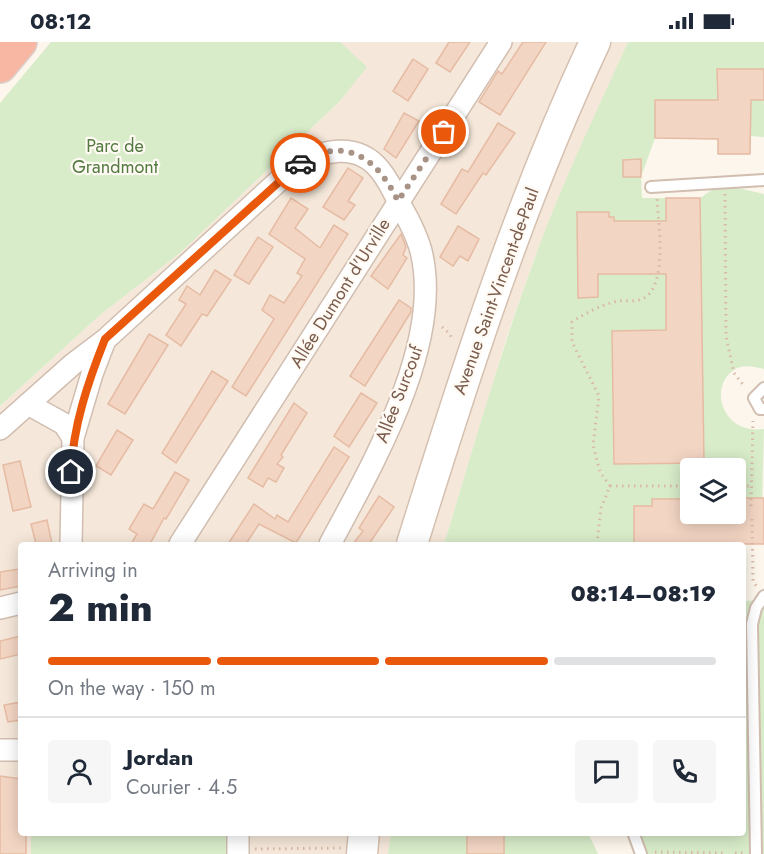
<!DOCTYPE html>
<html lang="en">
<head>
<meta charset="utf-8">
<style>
  :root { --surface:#fff; --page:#f6f6f7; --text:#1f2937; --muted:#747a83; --line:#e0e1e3; --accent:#ea580c }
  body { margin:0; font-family:Jost,sans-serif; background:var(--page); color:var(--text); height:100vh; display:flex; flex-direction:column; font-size:22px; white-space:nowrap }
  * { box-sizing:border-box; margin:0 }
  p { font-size:20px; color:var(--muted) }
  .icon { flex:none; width:33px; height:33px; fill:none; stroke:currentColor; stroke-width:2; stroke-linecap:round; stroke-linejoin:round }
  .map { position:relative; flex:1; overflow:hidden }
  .panel { position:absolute; left:18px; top:500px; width:728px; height:294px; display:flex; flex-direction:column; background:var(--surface); border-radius:6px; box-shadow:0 3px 15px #0003 }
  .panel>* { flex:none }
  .fabs { position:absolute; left:680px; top:416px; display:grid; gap:12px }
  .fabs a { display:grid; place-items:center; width:66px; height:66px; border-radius:6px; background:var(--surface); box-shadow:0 3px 15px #0003; font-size:30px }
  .pin { position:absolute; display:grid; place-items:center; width:51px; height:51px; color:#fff; margin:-26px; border:3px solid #fff; border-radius:50%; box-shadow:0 2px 6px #0007 }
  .courier { position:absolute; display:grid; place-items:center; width:60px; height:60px; margin:-30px; border:4px solid #ea580c; border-radius:50%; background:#fff; color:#222; box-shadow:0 2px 8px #0007 }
  .headline em { font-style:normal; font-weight:800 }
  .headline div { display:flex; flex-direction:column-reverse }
  .headline { display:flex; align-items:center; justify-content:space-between; height:102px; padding:0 30px }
  h1 { font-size:39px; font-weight:800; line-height:45px }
  .bar { display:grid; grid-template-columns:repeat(4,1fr); gap:9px 6px; align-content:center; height:72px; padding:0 30px }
  .bar i { height:8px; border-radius:4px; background:var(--line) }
  .bar .selected { background:var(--accent) }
  .bar p { grid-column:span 4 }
  .line { display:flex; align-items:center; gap:15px; padding:0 30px; border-top:2px solid var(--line) }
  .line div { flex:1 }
  .round { display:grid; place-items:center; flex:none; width:63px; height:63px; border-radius:6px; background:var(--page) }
  .status { display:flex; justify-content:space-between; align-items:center; height:42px; padding:0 30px; background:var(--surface); direction:ltr }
  .status svg { height:16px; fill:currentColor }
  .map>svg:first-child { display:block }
  .residential { fill:#f5e8da }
  .green { fill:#d8ecc9; fill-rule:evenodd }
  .building { fill:#f3d5c3; stroke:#e6bba3; stroke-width:1.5 }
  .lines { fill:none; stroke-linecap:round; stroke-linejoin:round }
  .lane-casing { stroke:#d1beb0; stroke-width:14 }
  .street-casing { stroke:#d1beb0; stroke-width:24 }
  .secondary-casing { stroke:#d6c0b0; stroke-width:33 }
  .highway-casing { stroke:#dad1cd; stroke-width:36 }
  .path { stroke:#d9b8a5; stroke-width:3; stroke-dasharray:1.5 4.5; stroke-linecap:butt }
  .lane { stroke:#fff; stroke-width:10 }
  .street { stroke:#fff; stroke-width:21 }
  .secondary { stroke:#fff; stroke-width:30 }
  .highway { stroke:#f7b7a3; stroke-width:33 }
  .done { stroke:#a89285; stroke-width:6; stroke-dasharray:0 10.8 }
  .route { stroke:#ea580c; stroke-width:8 }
  .labels { text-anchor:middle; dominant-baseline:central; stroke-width:4.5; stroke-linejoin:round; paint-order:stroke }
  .park-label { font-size:18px; fill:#537a41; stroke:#fffaf3 }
  .street-label { font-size:18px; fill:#7a5c4d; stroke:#fffaf3 }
</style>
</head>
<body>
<div class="status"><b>08:12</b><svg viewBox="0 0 49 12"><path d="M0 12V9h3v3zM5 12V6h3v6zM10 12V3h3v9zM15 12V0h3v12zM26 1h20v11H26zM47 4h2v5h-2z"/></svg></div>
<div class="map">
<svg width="764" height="812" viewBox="0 0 764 812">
  <rect width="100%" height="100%" fill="#fdf6ec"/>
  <g class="residential">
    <path d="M340,0H628L564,143L533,220L508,291L444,502H21V790L31,791V812H0V364L100,273L180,211L339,60L351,12Z"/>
    <path d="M229,791H391L388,812H229Z"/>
  </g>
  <g class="green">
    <path d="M51,0H340L367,25L339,60L180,211L100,273L0,364V61Z"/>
    <path d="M628,0H764V95L751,94V75L709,58H655V96L641,135L642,156H666V302L647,288L612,289L614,422L703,421L700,156L721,142L764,152V327C757,325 747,323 740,325C707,337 718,393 764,387L762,464L735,456V426H690V457H652V464L634,465V502H444C473,408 499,313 533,221C560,145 595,73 628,0ZM577,170L609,171V175H614V179L598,190L597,255H578Z"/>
    <path d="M764,558V812H646L638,791L742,790L743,559Z"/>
    <path d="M391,790L588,791L598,812H388Z"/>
    <rect x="31" y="791" width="198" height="21"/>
  </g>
  <g class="building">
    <path d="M449,0H470L450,30L436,21Z"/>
    <path d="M523,0H546L500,73L479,60L498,29L502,32Z"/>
    <path d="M413,17L428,27L408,59L393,49Z"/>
    <path d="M717,27H764V58H751L750,112H718V97L655,96V58H718Z"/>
    <path d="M404,71L419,79L396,116L384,107Z"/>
    <path d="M498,81L515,91L486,133L483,131L456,172L441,162L462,127L468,130Z"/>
    <path d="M641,117V135H623V118Z"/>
    <path d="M348,126L363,136L348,159L355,163L344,178L323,165Z"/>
    <path d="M291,156L308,167L295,186L320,206L334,183L348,192L246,354L232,345L274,277L262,268L270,253L284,261L302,234L297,231L305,217L269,192Z"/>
    <path d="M666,156H700L704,421L614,422L612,289L666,288V232H598V255L578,256L577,170H609V175H614V179H666Z"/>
    <path d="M458,184L479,197L468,219L460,214L453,224L440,215Z"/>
    <path d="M401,192L406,205L403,213L407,216L388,247L371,234Z"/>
    <path d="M258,195L273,205L249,242L234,233Z"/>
    <path d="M215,228L231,238L207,274L202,272L181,304L166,293L186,262L179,258L187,244L200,253Z"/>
    <path d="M399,258L411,266V270L365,344L350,334Z"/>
    <path d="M149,292L168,303L125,372L108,362Z"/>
    <path d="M212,329L228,339L176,421L162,411Z"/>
    <path d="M361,351L377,361L349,405L334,394Z"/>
    <path d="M294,361L307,371L281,413L283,415L277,422L284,426L276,440L268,436L263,445L248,436Z"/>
    <path d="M117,388L133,398L111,433L96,424Z"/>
    <path d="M334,405L349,415L296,501L259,482L246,502H228L254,462L275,477L277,473L288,480Z"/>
    <path d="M20,419L31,465L13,469L3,423Z"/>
    <path d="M175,430L189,438L166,477L164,476L150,502H131L137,492L129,487L144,462L153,467Z"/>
    <path d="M379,454L394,465L369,502H353L363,489L359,486Z"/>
    <path d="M735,456H764V502H634V464H652V457H690V471H735Z"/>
    <path d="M47,478L52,502H36L31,482Z"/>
    <path d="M19,527L21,544L0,548V530Z"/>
    <path d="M21,594V612L0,617V599Z"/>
    <path d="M21,660V678L8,680L4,663Z"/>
    <path d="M0,734L21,737V790H26V812H0Z"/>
    <rect x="467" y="790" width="37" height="22"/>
  </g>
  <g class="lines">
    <defs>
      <g id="lane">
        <path d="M651,145L764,138"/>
        <path d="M764,346L754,356L760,367H764"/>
        <path d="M633,790L641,812"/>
        <path d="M756,811L752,582L756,566L764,554"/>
      </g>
      <g id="street">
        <path d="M28,362L64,382L73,396"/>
        <path d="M0,387L73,322L106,297L294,125C321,108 357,99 380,128C388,138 393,148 398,159C407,175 416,191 421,209C444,301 372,423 330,502"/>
        <path d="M71,502L73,396L92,332L105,298"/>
        <path d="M180,502L501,0"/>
        <path d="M0,566L21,561"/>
        <path d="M0,708H21"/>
        <path d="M238,790V812"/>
      </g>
      <g id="secondary">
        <path d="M412,502C465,332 519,162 595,0"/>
        <path d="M362,812L364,790"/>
      </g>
      <path id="highway" d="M0,24L20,0"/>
    </defs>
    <use href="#lane" class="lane-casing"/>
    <use href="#street" class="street-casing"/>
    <use href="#secondary" class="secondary-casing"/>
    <use href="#highway" class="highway-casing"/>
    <g class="path">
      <path d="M725,152L726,294L734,331L745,345"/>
      <path d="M442,285L450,292L452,298"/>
      <path d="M610,444H690"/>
      <path d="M735,444H751"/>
      <path d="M751,464L753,379"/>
      <path d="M752,477L753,539L757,545"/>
      <path d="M597,502L601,466L610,444L600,430L593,403L599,354L572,300V280C587,270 601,263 618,259C625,258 635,260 642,257C669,245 658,181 657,156"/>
      <path d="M255,807L341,806"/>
      <path d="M655,810L725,811"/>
      <path d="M735,811H744"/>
    </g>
    <use href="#lane" class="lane"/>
    <use href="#street" class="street"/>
    <use href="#secondary" class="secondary"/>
    <use href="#highway" class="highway"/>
  </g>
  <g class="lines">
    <path class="done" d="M300,121C346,93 377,116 398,159L444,90"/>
    <path class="route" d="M71,430C73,384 88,340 105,297L300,121"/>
  </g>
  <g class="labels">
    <g class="park-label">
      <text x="115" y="104">Parc de<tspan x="115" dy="21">Grandmont</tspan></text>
    </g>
    <g class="street-label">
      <text transform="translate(496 249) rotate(-70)">Avenue Saint-Vincent-de-Paul</text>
      <text transform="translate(340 251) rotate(-58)">Allée Dumont d'Urville</text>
      <text transform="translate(399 352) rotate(-69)">Allée Surcouf</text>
    </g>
  </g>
</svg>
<div class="fabs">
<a><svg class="icon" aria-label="layers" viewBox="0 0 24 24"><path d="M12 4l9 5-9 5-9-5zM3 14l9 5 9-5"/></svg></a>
</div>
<div class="pin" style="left:444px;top:90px;background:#ea580c"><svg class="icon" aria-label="bag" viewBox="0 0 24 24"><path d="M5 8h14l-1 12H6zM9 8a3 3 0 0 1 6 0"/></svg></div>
<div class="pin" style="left:71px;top:430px;background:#1f2937"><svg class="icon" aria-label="home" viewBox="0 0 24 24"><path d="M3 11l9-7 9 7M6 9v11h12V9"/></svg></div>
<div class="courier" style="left:300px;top:121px"><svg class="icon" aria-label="car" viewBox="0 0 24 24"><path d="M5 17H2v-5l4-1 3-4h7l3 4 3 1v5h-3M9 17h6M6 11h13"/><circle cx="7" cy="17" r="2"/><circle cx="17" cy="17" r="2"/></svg></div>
<section class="panel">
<div class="headline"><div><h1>2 min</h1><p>Arriving in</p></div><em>08:14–08:19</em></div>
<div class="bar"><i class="selected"></i><i class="selected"></i><i class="selected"></i><i></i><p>On the way · 150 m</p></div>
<div class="line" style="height:108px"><a class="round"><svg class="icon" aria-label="person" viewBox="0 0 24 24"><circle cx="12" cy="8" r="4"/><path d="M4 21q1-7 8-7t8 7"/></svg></a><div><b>Jordan</b><p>Courier · 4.5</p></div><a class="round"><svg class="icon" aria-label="chat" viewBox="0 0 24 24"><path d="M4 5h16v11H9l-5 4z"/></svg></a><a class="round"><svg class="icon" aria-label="phone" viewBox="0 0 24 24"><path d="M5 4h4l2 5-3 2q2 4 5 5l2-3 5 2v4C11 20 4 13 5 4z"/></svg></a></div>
</section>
</div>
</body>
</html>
